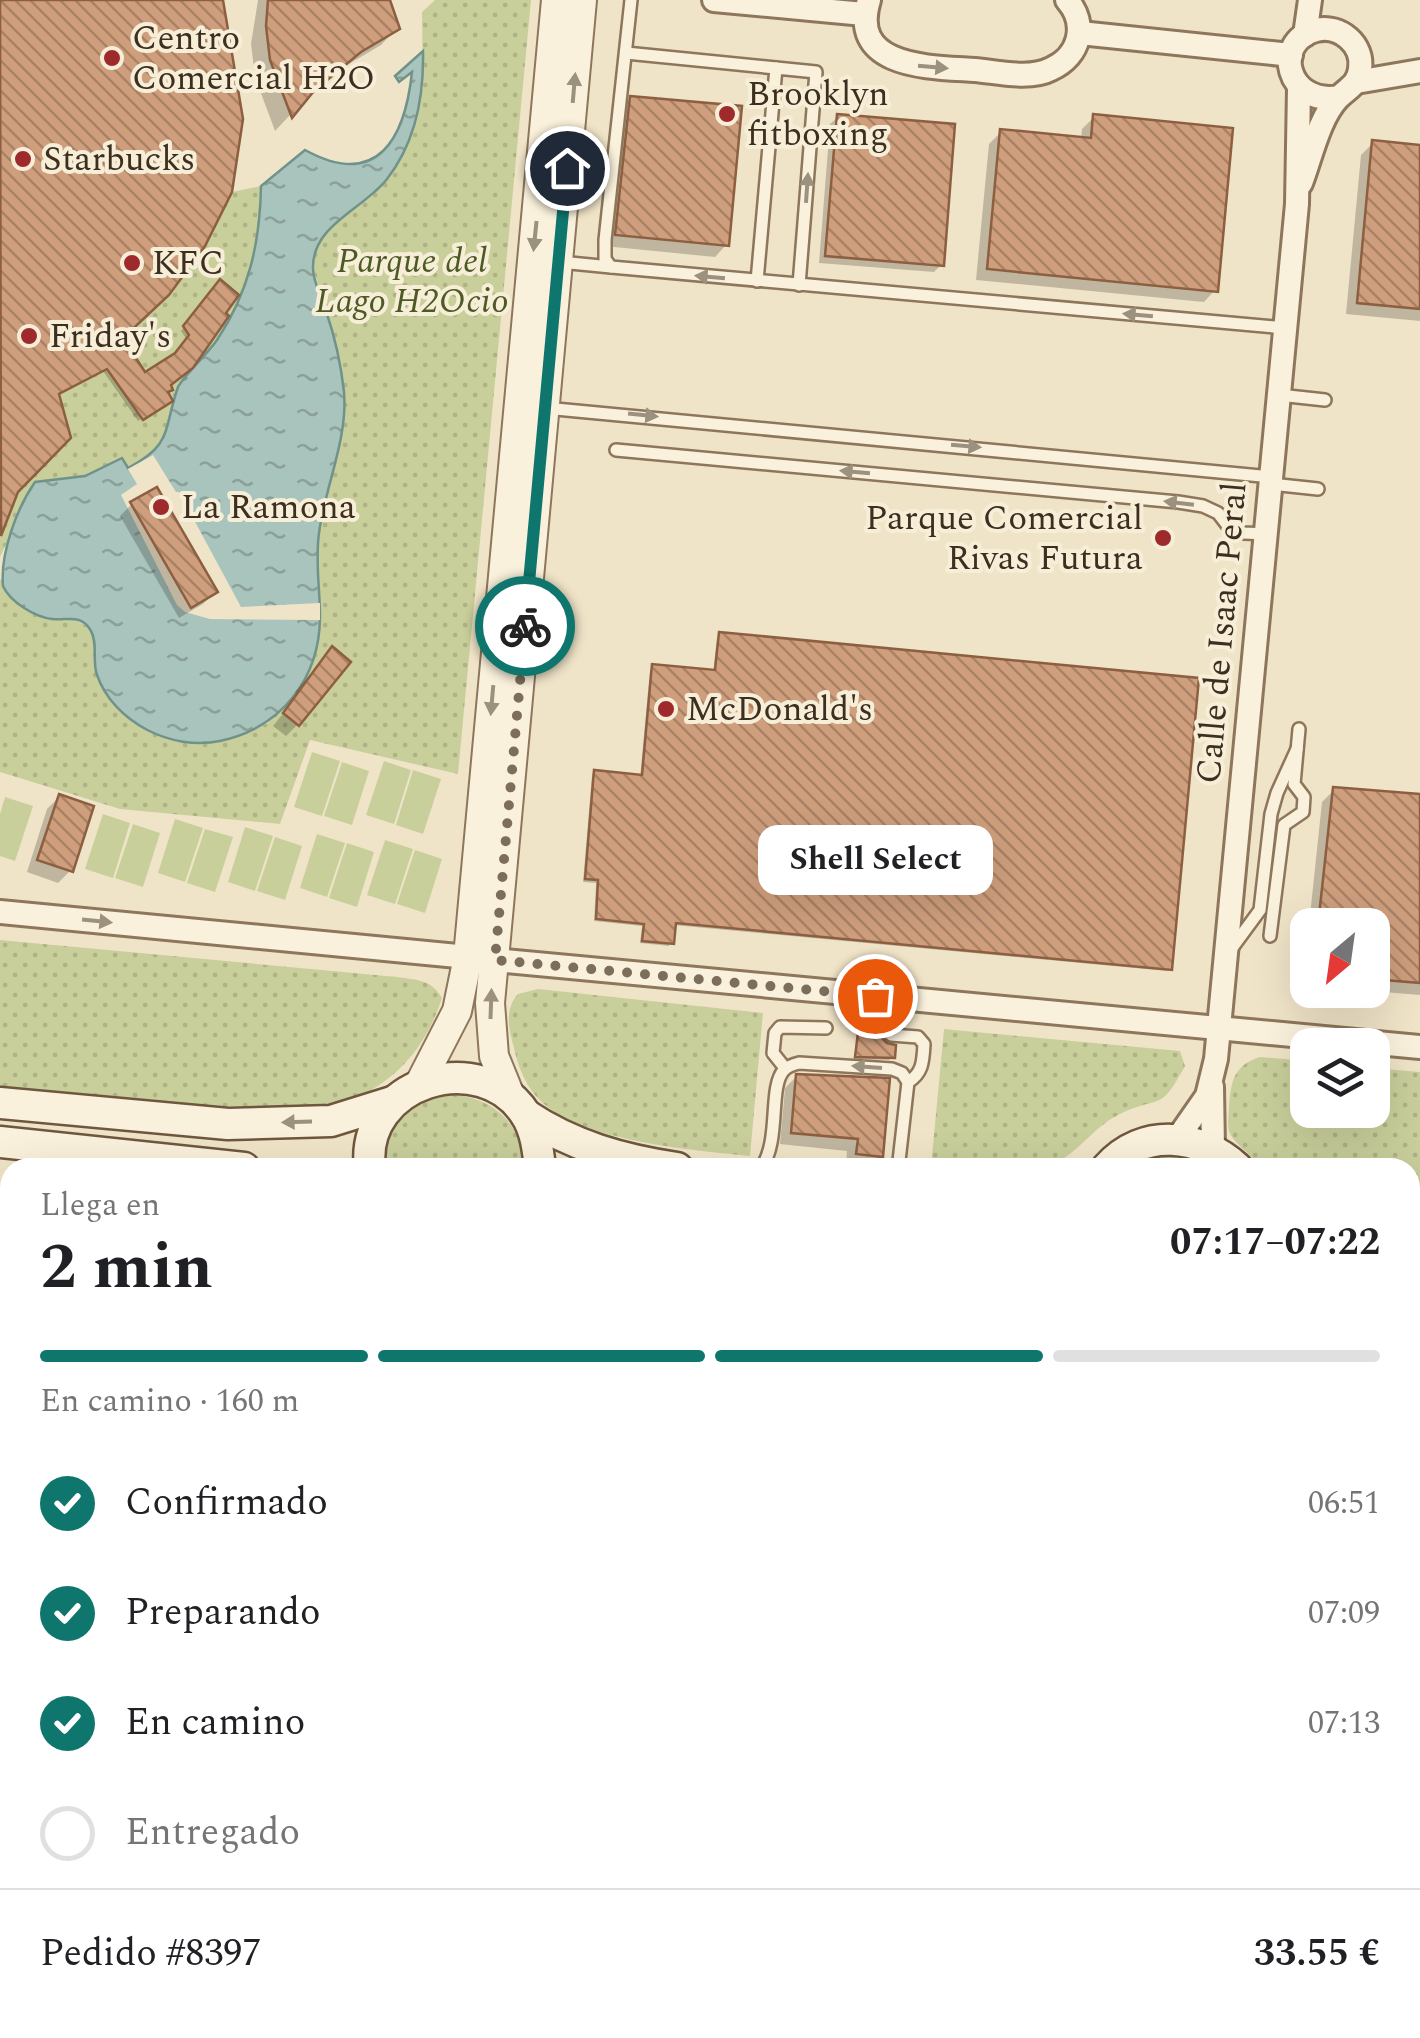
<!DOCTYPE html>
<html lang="es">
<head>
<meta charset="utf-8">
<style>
  :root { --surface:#fff; --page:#f6f6f6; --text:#202124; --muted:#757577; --line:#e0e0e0; --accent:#0f766e }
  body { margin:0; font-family:Spectral,serif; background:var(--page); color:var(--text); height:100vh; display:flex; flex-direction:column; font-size:38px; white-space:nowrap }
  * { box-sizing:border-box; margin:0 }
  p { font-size:32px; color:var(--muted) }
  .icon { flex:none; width:55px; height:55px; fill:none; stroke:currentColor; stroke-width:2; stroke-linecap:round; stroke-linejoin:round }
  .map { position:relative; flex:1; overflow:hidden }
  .panel { position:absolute; left:0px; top:1158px; width:1420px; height:882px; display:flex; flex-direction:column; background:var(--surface); border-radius:30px 30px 0 0; box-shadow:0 10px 40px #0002 }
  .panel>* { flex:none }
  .needle { width:65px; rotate:209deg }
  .tools { position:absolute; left:1290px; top:908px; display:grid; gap:20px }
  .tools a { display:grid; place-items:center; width:100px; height:100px; border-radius:20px; background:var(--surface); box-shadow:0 10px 40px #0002; font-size:50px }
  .pin { position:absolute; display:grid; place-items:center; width:85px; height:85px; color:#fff; margin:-42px; border:5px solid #fff; border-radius:50%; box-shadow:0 2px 10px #0007 }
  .courier { position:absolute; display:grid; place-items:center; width:100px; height:100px; margin:-50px; border:8px solid #0f766e; border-radius:50%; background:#fff; color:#222; box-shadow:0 2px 12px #0007 }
  .bubble { position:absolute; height:70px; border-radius:20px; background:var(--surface); box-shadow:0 10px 40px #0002; font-size:32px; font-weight:700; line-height:70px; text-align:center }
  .summary em { font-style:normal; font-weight:700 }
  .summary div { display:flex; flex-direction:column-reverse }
  .summary { display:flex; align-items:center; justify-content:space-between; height:170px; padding:0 40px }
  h1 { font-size:65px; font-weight:700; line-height:75px }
  .bar { display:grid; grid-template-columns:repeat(4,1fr); gap:15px 10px; align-content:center; height:120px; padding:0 40px }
  .bar i { height:12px; border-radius:8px; background:var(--line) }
  .bar .selected { background:var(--accent) }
  .bar p { grid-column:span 4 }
  .line { display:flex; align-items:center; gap:25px; padding:0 40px; border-top:2px solid var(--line) }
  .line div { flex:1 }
  ol { padding:0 40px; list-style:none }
  li { display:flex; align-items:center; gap:30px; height:110px }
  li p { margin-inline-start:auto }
  li .icon { padding:10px; border-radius:50%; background:var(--accent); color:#fff; stroke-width:4 }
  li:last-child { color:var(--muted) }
  li i { width:55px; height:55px; border:5px solid var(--line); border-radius:50% }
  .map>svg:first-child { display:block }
  .grass { fill:url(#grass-dots) }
  .garden { fill:#c9cf9b }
  .water { fill:url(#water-ripples); stroke:#6f938a; stroke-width:2.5 }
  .pier { fill:#f0e4c8 }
  .shadow { fill:#0003 }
  .building { fill:url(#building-back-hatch); stroke:#8d5f41; stroke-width:2.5 }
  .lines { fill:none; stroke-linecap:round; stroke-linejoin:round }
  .service-casing { stroke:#8d765c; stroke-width:16 }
  .minor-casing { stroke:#8d765c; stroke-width:28 }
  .tertiary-casing { stroke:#8d765c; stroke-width:32 }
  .secondary-casing { stroke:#6f573f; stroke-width:35 }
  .service { stroke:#faf1dc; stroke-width:11 }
  .minor { stroke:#faf1dc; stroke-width:22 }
  .tertiary { stroke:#faf1dc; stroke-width:28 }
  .secondary { stroke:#faf1dc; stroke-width:30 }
  .oneway { fill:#9c907e }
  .done { stroke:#7c6e5b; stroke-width:10; stroke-dasharray:0 18 }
  .route { stroke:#0f766e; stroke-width:12 }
  .poi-dot { fill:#9e2a2b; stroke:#f7eed8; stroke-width:4 }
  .labels { text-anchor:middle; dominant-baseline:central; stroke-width:8; stroke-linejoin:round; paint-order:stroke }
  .poi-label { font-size:35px; fill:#3d2e20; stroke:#f7eed8; text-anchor:start }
  .park-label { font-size:35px; font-style:italic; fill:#4d5a26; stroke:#f7eed8 }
  .street-label { font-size:35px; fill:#3d2e20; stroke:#f7eed8 }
</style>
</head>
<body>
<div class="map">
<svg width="1420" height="2038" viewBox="0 0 1420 2038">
  <defs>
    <pattern id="grass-dots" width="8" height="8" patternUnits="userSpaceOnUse" patternTransform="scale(2.5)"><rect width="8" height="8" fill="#c9cf9b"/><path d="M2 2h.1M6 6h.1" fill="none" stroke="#aeb285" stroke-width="1.8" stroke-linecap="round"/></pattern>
    <pattern id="water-ripples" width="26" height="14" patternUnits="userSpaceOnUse" patternTransform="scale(2.5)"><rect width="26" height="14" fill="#a9c4bc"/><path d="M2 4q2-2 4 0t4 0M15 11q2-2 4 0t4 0" fill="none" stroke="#8ba098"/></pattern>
    <pattern id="building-back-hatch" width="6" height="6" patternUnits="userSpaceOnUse" patternTransform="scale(2.5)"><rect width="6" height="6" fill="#cf9f7d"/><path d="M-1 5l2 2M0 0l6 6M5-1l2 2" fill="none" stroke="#a98266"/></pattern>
  </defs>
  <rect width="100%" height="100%" fill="#f0e4c8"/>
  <g class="grass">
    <path d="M435,0H531L458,774L310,740L280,824L120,809L0,772V579L54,620L71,617L91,629C96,644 92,659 97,675C114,724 169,746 217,742C234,740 252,730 268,723L318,568V538L327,486L340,437L337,353L313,268L316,247L328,229L371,197L394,169L407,145L423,87L422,12Z"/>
    <path d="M261,186C260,257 243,309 198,365C193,371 186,375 181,381C176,387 177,395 175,403C166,439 160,451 128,469L121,459L85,476L35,482L0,557V412L49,399L134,355L123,338L169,295L205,246L232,192Z"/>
    <path d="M0,940L397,977C417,980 431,979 442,998C429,1038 406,1071 368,1092C311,1125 73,1094 0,1086Z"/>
    <path d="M538,989L763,1013L750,1156C693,1150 588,1142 544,1104C526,1089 518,1067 513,1044C508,1027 505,1008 518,994Z"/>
    <path d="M944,1029L1180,1051L1185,1066C1159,1113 1164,1094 1122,1113C1097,1124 1083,1147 1061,1160C1036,1174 962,1168 931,1167Z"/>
    <path d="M1260,1057L1307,1061L1308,1110H1372L1373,1068L1420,1072V1218L1410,1217V1168L1261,1167C1252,1155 1233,1143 1229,1131C1227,1123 1229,1114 1229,1106C1231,1081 1234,1065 1260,1057Z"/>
    <path d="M446,1094C491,1096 522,1121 525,1168H382C384,1127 407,1104 446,1094Z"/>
    <path d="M1174,1153L1199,1158L1212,1168H1131L1148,1158Z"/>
    <path d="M267,2030H373L375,2038H269Z"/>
  </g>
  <g class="garden">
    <path d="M312,752L340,761L322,816L294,807Z"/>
    <path d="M384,761L411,770L394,824L366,815Z"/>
    <path d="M342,762L369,771L352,825L324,816Z"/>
    <path d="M413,770L441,779L423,834L396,825Z"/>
    <path d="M5,797L33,806L15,861L0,856V814Z"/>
    <path d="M103,814L130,823L113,878L85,869Z"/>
    <path d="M175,819L203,828L185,882L158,873Z"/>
    <path d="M133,824L160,833L143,887L115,878Z"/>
    <path d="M245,827L273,836L255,891L228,882Z"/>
    <path d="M205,829L233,837L215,892L187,883Z"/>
    <path d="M317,834L345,843L327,897L300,888Z"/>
    <path d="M275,837L302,846L285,900L257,891Z"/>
    <path d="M385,840L413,849L395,904L367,895Z"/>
    <path d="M347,843L374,852L357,907L329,898Z"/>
    <path d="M415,850L442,859L425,913L397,904Z"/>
  </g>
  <path class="water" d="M423,51C424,96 416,142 387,179C364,209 312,225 313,268C313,283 322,297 326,311C335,337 341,365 344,392C348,439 325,487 319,533C315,561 320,589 320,616C320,679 281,728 220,741C172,751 114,723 97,675C92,661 98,643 91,631C81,613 67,621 52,619C35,617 10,602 3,586C0,553 17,508 35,482L85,476L122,458L128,468C173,445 163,430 178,387C181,379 209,352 217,340C249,292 260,243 261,186L305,150C378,190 405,138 412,72L399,82L395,76Z"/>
  <path class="pier" d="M153,455L176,492H179L241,607L320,603V620L210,619L185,612L177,605L121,495L137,484L128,469Z"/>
  <g class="shadow">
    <path d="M0,0H220L120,338L144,376L175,356L187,340L181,331L216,286L169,385L166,404L138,421L103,371L57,395L0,533V430L43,413L0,415Z"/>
    <path d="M258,0H385L397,28L381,45L342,68L305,99L275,131L255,77L251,44Z"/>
    <path d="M631,98L726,245L715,257L604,246L619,110Z"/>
    <path d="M838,117L941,265L934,272L819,263L830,124Z"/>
    <path d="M1094,117L1215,290L1204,302L976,280L989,144L1001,132L1081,139L1082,129Z"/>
    <path d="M1373,143L1420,147V321L1346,314L1361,155Z"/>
    <path d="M132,504L215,592L203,604L179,618L120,516Z"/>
    <path d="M720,635L1170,968L1167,971L673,925L669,946L640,943L642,926L594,921L596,883L583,882L592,775L595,772L640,778L650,670L653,667L713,673L717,638Z"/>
    <path d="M332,649L297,725L286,736L273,726L298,695L295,692Z"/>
    <path d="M1334,790L1420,797V995L1360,990H1372V925H1309L1322,802Z"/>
    <path d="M59,797L70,871L58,883L27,872L47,809Z"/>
    <path d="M1308,936V986L1302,985Z"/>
    <path d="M859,1027L879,1039L892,1057L889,1060L854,1059Z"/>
    <path d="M797,1076L881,1156L869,1168L846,1165L847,1151L780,1144L785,1088Z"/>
    <path d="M1410,2011L1420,2029V2038H1304L1310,2030H1410Z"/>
    <path d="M44,2030H204L206,2038H37Z"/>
    <path d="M481,2030H665L664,2038H481Z"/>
  </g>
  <g class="building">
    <path d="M0,0H223L243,119L232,192L205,246L169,295L123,338L145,372L175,353L189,335L183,326L220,279L239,295L226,313L229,316L193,368L171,385L173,390L168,392L173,401L143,420L107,369L59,394L71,438L18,492L1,536Z"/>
    <path d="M268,0H390L400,29L361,52L314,91L292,118L270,60L266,26Z"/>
    <path d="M630,96L742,106L729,246L615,235Z"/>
    <path d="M837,114L955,124L944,266L825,256Z"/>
    <path d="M1093,114L1233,128L1218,292L987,269L1000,129L1091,138Z"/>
    <path d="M1372,140L1420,145V309L1357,303Z"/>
    <path d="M157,487L218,592L191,608L130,502Z"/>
    <path d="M719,632L1199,678L1172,970L676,923L674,944L642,941L644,924L596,919L598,880L585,879L594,770L642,775L652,664L715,670Z"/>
    <path d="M332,646L351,662L299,726L283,713Z"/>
    <path d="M1333,787L1420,794V983L1372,979V925H1318Z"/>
    <path d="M59,794L94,806L73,872L37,860Z"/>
    <path d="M859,1024L887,1027L882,1038L887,1043L896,1045L895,1058L855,1057Z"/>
    <path d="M796,1074L890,1078L883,1157L856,1154L858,1139L791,1133Z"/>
  </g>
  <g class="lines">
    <defs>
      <g id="service">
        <path d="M631,0L605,240V259L611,267L1285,328"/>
        <path d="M626,53L776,68"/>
        <path d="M560,262L611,267"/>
        <path d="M757,281L776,68L816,72L799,285"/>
        <path d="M1279,395L1325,400"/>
        <path d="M545,408L1272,477"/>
        <path d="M616,450L1178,502L1203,506L1218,513L1228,526L1244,533L1267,534"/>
        <path d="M1271,484L1318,489"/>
        <path d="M1270,936L1284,825L1303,812L1304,797L1294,784L1299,729"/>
        <path d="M1232,948L1260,910L1271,814L1277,793L1297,749"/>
        <path d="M891,1035L918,1037L924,1044C923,1061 923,1073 908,1082"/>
        <path d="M785,1068L773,1053L775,1033L780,1027L826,1028"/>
        <path d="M761,1168C781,1141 768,1087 784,1070C787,1067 795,1064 799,1063L892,1069L902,1073L908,1082L899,1161L901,1168"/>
      </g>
      <g id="minor">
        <path d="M714,0L864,14"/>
        <path d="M869,0C848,69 932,67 975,70C998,72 1030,80 1051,69C1080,56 1088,24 1067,0"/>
        <path d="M1080,33L1291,55"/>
        <path d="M1305,35L1310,0"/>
        <path d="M1356,82L1420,71"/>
        <path d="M1301,183C1311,157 1319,118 1338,98C1348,88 1358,85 1360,69C1364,45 1340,24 1316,30C1271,42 1287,106 1339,97"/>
        <path d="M0,912L468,957"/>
        <path d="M495,960L1420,1047"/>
        <path d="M1212,1087L1213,1149"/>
        <path d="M1177,1139L1207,1096L1216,1059L1297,204L1299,88"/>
        <path d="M1410,1654L1420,1672"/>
        <path d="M0,1788L10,1789"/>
        <path d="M0,2020L2,2038"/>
        <path d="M406,2030L408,2038"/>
        <path d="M963,2030L968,2038"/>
      </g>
      <g id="tertiary">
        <path d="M420,1083L457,1011L468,957L556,0"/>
        <path d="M511,1098L494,1056L490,1003L582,0"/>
        <path d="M889,2038L900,2030"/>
      </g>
      <g id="secondary">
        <path d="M0,1103L228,1124L331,1121L392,1102"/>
        <path d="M526,1115C572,1146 623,1160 677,1168"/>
        <path d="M0,1142L244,1168"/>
        <path d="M370,1168C359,1083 481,1044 526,1115C536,1131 538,1150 540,1168"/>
        <path d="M1107,1168C1143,1127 1200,1134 1237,1168"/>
        <path d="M1410,1233L1420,1234"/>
        <path d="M1410,1273L1420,1274"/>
      </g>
    </defs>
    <use href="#service" class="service-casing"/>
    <use href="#minor" class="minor-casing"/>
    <use href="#tertiary" class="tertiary-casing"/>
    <use href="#secondary" class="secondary-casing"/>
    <use href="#service" class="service"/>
    <use href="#minor" class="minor"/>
    <use href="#tertiary" class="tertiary"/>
    <use href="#secondary" class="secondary"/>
  </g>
  <defs><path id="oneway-solid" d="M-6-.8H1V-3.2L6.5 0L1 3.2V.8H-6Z" transform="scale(2.5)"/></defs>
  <g class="oneway">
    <use href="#oneway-solid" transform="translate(933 67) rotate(5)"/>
    <use href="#oneway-solid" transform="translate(574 88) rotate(-85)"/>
    <use href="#oneway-solid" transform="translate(807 188) rotate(-86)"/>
    <use href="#oneway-solid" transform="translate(535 236) rotate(96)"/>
    <use href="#oneway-solid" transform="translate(710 277) rotate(-175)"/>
    <use href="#oneway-solid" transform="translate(1138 315) rotate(-175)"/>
    <use href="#oneway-solid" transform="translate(643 415) rotate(6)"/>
    <use href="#oneway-solid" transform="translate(966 446) rotate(5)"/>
    <use href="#oneway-solid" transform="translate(855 472) rotate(-175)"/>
    <use href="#oneway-solid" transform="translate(1179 503) rotate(-173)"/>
    <use href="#oneway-solid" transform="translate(492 700) rotate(95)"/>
    <use href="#oneway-solid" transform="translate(97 921) rotate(6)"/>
    <use href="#oneway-solid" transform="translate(491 1004) rotate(-88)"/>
    <use href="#oneway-solid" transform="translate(867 1067) rotate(-176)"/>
    <use href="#oneway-solid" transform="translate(297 1122) rotate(178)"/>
  </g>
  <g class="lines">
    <path class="done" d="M525,626L495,960L875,996"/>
    <path class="route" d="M525,626L567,168"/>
  </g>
  <g class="poi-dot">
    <circle cx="112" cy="58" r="10"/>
    <circle cx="727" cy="114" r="10"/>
    <circle cx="23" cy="159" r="10"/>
    <circle cx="132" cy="263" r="10"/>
    <circle cx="29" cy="336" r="10"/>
    <circle cx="161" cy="507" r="10"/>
    <circle cx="1163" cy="538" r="10"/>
    <circle cx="666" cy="709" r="10"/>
  </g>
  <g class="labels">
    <g class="poi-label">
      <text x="132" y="38">Centro<tspan x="132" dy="40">Comercial H2O</tspan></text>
      <text x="747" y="94">Brooklyn<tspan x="747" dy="40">fitboxing</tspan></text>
      <text x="43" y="159">Starbucks</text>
      <text x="152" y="263">KFC</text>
      <text x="49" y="336">Friday's</text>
      <text x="181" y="507">La Ramona</text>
      <text x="1143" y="518" text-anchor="end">Parque Comercial<tspan x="1143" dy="40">Rivas Futura</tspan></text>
      <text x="686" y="709">McDonald's</text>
    </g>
    <g class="park-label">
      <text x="412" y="261">Parque del<tspan x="412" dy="40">Lago H2Ocio</tspan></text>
    </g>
    <g class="street-label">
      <text transform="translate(1222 633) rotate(-85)">Calle de Isaac Peral</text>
    </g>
  </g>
</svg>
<div class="tools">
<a><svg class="needle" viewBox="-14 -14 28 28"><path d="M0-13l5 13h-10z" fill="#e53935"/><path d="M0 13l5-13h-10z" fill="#757577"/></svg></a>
<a><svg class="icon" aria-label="layers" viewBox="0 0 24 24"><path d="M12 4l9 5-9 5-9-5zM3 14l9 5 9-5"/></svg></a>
</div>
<div class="pin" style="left:875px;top:996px;background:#ea580c"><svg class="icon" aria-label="bag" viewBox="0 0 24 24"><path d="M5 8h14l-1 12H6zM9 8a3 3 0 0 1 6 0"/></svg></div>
<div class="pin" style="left:567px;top:168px;background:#1f2937"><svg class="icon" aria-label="home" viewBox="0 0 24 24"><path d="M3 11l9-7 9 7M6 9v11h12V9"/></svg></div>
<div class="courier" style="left:525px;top:626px"><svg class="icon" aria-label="bike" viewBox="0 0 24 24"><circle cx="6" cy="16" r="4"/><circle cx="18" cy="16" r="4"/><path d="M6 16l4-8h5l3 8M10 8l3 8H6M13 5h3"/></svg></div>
<div class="bubble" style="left:758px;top:825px;width:235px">Shell Select</div>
<section class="panel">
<div class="summary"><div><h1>2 min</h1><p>Llega en</p></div><em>07:17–07:22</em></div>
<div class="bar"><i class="selected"></i><i class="selected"></i><i class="selected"></i><i></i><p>En camino · 160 m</p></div>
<ol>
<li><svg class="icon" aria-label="check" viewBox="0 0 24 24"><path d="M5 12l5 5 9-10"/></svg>Confirmado<p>06:51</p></li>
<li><svg class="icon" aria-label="check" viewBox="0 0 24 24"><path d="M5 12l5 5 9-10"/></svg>Preparando<p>07:09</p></li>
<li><svg class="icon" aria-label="check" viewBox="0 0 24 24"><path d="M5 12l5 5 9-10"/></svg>En camino<p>07:13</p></li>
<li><i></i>Entregado</li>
</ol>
<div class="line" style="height:130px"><div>Pedido #8397</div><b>33.55 €</b></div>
</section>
</div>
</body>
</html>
